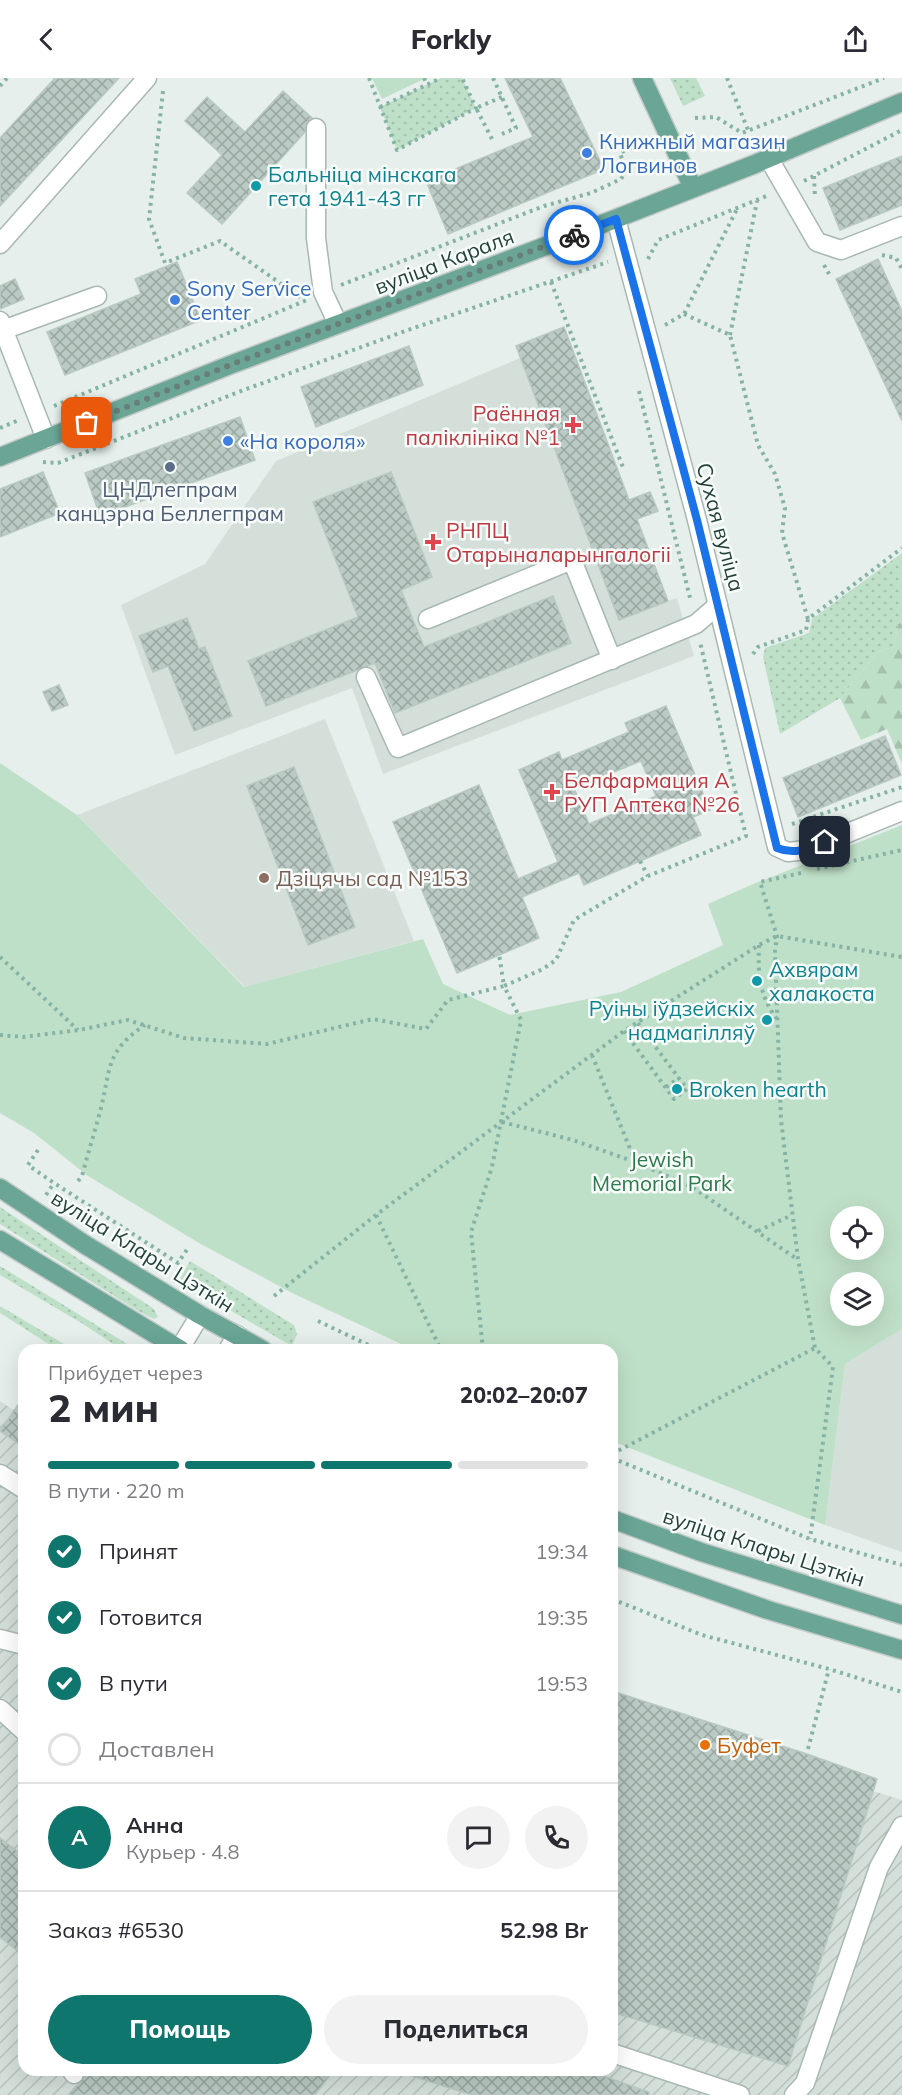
<!DOCTYPE html>
<html lang="ru">
<head>
<meta charset="utf-8">
<style>
  :root { --surface:#fff; --page:#f2f2f3; --text:#2b2b33; --muted:#7c7c81; --line:#e1e1e2; --accent:#0f766e }
  body { margin:0; font-family:Mulish,sans-serif; background:var(--page); color:var(--text); height:100vh; display:flex; flex-direction:column; font-size:22px; white-space:nowrap }
  * { box-sizing:border-box; margin:0 }
  p { font-size:20px; color:var(--muted) }
  .icon { flex:none; width:33px; height:33px; fill:none; stroke:currentColor; stroke-width:2; stroke-linecap:round; stroke-linejoin:round }
  .map { position:relative; flex:1; overflow:hidden }
  .panel { position:absolute; left:18px; top:1266px; width:600px; height:732px; display:flex; flex-direction:column; background:var(--surface); border-radius:18px; box-shadow:0 6px 24px #0002 }
  .panel>* { flex:none }
  .buttons { position:absolute; left:830px; top:1128px; display:grid; gap:12px }
  .buttons a { display:grid; place-items:center; width:54px; height:54px; border-radius:50%; background:var(--surface); box-shadow:0 6px 24px #0002; font-size:30px }
  .pin { position:absolute; display:grid; place-items:center; width:51px; height:51px; color:#fff; margin:-26px; border-radius:12px; box-shadow:0 3px 9px #0006 }
  .courier { position:absolute; display:grid; place-items:center; width:60px; height:60px; margin:-30px; border:4px solid #1a73e8; border-radius:50%; background:#fff; color:#222; box-shadow:0 2px 8px #0007 }
  .summary em { font-style:normal; font-weight:800 }
  .summary div { display:flex; flex-direction:column-reverse }
  .summary { display:flex; align-items:center; justify-content:space-between; height:102px; padding:0 30px }
  h1 { font-size:39px; font-weight:800; line-height:45px }
  .bar { display:grid; grid-template-columns:repeat(4,1fr); gap:9px 6px; align-content:center; height:72px; padding:0 30px }
  .bar i { height:8px; border-radius:4px; background:var(--line) }
  .bar .on { background:var(--accent) }
  .bar p { grid-column:span 4 }
  .line { display:flex; align-items:center; gap:15px; padding:0 30px; border-top:2px solid var(--line) }
  .line div { flex:1 }
  .round { display:grid; place-items:center; flex:none; width:63px; height:63px; border-radius:32px; background:var(--page) }
  ol { padding:0 30px; list-style:none }
  li { display:flex; align-items:center; gap:18px; height:66px }
  li p { margin-inline-start:auto }
  li .icon { padding:6px; border-radius:50%; background:var(--accent); color:#fff; stroke-width:4 }
  li:last-child { color:var(--muted) }
  li i { width:33px; height:33px; border:3px solid var(--line); border-radius:50% }
  .action { display:flex; gap:12px; margin-top:auto; padding:12px 30px }
  .action a { flex:1; height:69px; border-radius:36px; background:var(--accent); color:#fff; font-size:24px; font-weight:800; line-height:69px; text-align:center }
  .action a+a { background:var(--page); color:var(--text) }
  header { display:flex; justify-content:space-between; align-items:center; height:78px; padding:0 30px; background:var(--surface); font-size:27px; font-weight:800 }
  .map>svg:first-child { display:block }
  .built { fill:#d4dfda }
  .industrial { fill:url(#industrial-furrows) }
  .grass { fill:url(#grass-dots) }
  .forest { fill:url(#forest-firs) }
  .park { fill:#bfe0c8; fill-rule:evenodd }
  .building { fill:url(#building-cross-hatch); stroke:#b8c9c2; stroke-width:1.5; fill-rule:evenodd }
  .lines { fill:none; stroke-linecap:round; stroke-linejoin:round }
  .minor-casing { stroke:#a8b8b2; stroke-width:21 }
  .major-casing { stroke:#c2cac8; stroke-width:21 }
  .path { stroke:#86b3a5; stroke-width:4; stroke-dasharray:3 4.5; stroke-linecap:butt }
  .minor { stroke:#fff; stroke-width:18 }
  .major { stroke:#6aa596; stroke-width:18 }
  .done { stroke:#687f78; stroke-width:6; stroke-dasharray:0 10.8 }
  .route { stroke:#1a73e8; stroke-width:8 }
  .shop-dot { fill:#3f7fe0; stroke:#f7fbf9; stroke-width:2 }
  .culture-dot { fill:#0f9aa8; stroke:#f7fbf9; stroke-width:2 }
  .health-dot { fill:#e0444e; stroke:#f7fbf9; stroke-width:2 }
  .service-dot { fill:#5c6f8a; stroke:#f7fbf9; stroke-width:2 }
  .education-dot { fill:#8d6e63; stroke:#f7fbf9; stroke-width:2 }
  .food-dot { fill:#e8710a; stroke:#f7fbf9; stroke-width:2 }
  .labels { text-anchor:middle; dominant-baseline:central; stroke-width:5; stroke-linejoin:round; paint-order:stroke }
  .shop-label { font-size:21px; fill:#366cbe; stroke:#f7fbf9; text-anchor:start }
  .culture-label { font-size:21px; fill:#0d838f; stroke:#f7fbf9; text-anchor:start }
  .street-label { font-size:21px; fill:#24423a; stroke:#f7fbf9 }
  .health-label { font-size:21px; fill:#be3a42; stroke:#f7fbf9; text-anchor:start }
  .service-label { font-size:21px; fill:#4e5e75; stroke:#f7fbf9 }
  .education-label { font-size:21px; fill:#785e54; stroke:#f7fbf9; text-anchor:start }
  .park-label { font-size:21px; fill:#2d7a4b; stroke:#f7fbf9 }
  .food-label { font-size:21px; fill:#c56008; stroke:#f7fbf9; text-anchor:start }
</style>
</head>
<body>
<header><svg class="icon" aria-label="back" viewBox="0 0 24 24"><path d="M15 5l-7 7 7 7"/></svg>Forkly<svg class="icon" aria-label="share" viewBox="0 0 24 24"><path d="M12 15V3M7 8l5-5 5 5M5 13v7h14v-7"/></svg></header>
<div class="map">
<svg width="902" height="2017" viewBox="0 0 902 2017">
  <defs>
    <pattern id="industrial-furrows" width="10" height="10" patternUnits="userSpaceOnUse" patternTransform="scale(1.5)"><rect width="10" height="10" fill="#d4dfda"/><path d="M-1 1l2-2M0 10L10 0M9 11l2-2" fill="none" stroke="#b6c1bc"/></pattern>
    <pattern id="grass-dots" width="8" height="8" patternUnits="userSpaceOnUse" patternTransform="scale(1.5)"><rect width="8" height="8" fill="#bfe0c8"/><path d="M2 2h.1M6 6h.1" fill="none" stroke="#a4c1ad" stroke-width="1.8" stroke-linecap="round"/></pattern>
    <pattern id="forest-firs" width="22" height="20" patternUnits="userSpaceOnUse" patternTransform="scale(1.5)"><rect width="22" height="20" fill="#bfe0c8"/><path d="M5 1l3.5 6h-7zM16 11l3.5 6h-7z" fill="#a4c1ad"/></pattern>
    <pattern id="building-cross-hatch" width="8" height="8" patternUnits="userSpaceOnUse" patternTransform="scale(1.5)"><rect width="8" height="8" fill="#bbcac4"/><path d="M0 0l8 8M0 8l8-8" fill="none" stroke="#98a6a0"/></pattern>
  </defs>
  <rect width="100%" height="100%" fill="#e6efeb"/>
  <g class="built">
    <path d="M564,249L629,421L650,414L658,433L637,441L668,523L677,520L694,578L383,696L352,610L175,677L121,527L205,486L276,383L520,280L516,268Z"/>
    <path d="M325,641L414,863L245,909L77,737Z"/>
    <path d="M902,1251V1474L825,1447L845,1286Z"/>
  </g>
  <path class="industrial" d="M0,1323L24,1339V1992H612V1644H614L612,1613L807,1676L877,1701L873,1713L902,1722V2017H0Z"/>
  <g class="grass">
    <path d="M441,0H462L476,30L397,72L380,29Z"/>
    <path d="M670,0H696L705,18L683,28Z"/>
    <path d="M902,475V544L898,546L894,569L879,573L840,620L780,656L763,579L765,570L809,555L812,541Z"/>
    <path d="M0,1129L154,1231L158,1239L154,1241L138,1233L0,1146Z"/>
    <path d="M190,1183L294,1247L297,1256L292,1268L179,1203Z"/>
    <path d="M0,1188L137,1272H122L83,1246L0,1197Z"/>
    <path d="M0,1228L74,1272H58L0,1235Z"/>
  </g>
  <path class="forest" d="M902,544V686L887,651L861,662L840,620L879,573L894,569L898,546Z"/>
  <g class="park">
    <path d="M372,0H424V1L382,21Z"/>
    <path d="M0,685L77,737L244,909L423,861L443,906L510,937L621,914L723,867L708,826L751,807L902,747V1251L845,1286L825,1447L612,1363V1272H414L292,1215L199,1165L88,1098L34,1055L0,1035ZM840,1138H873V1172H840ZM840,1204H873V1238H840Z"/>
  </g>
  <g class="building">
    <path d="M55,0H119L0,128V60Z"/>
    <path d="M505,0H560L604,91L448,156L426,103L533,59Z"/>
    <path d="M283,13L312,40L306,45L305,54L222,146L187,115L222,77L185,43L207,19L245,54Z"/>
    <path d="M902,78V127L840,152L823,110Z"/>
    <path d="M878,181L902,233V343L836,201Z"/>
    <path d="M177,184L201,242L65,297L47,254L141,216L135,201Z"/>
    <path d="M15,201L24,221L0,231V208Z"/>
    <path d="M564,249L629,422L650,414L658,433L637,441L668,523L619,542L516,268Z"/>
    <path d="M409,268L423,307L316,349L301,309Z"/>
    <path d="M240,339L255,382L100,438L85,395Z"/>
    <path d="M43,394L60,435L0,459V411Z"/>
    <path d="M391,394L432,499L401,512L424,569L553,518L571,565L395,635L375,585L266,628L248,583L358,539L313,424Z"/>
    <path d="M187,540L199,571L205,569L232,638L194,653L168,588L153,594L139,558Z"/>
    <path d="M59,607L68,627L52,633L43,614Z"/>
    <path d="M666,628L710,732L693,739L701,757L584,807L579,795L522,819L539,860L457,895L393,744L479,707L518,801L558,784L519,692L559,674L562,682L629,654L625,645ZM641,683L656,718L589,746L574,710Z"/>
    <path d="M885,658L901,697L798,739L783,700Z"/>
    <path d="M294,689L355,849L308,867L247,708Z"/>
    <path d="M24,1318V1369L0,1353Z"/>
    <path d="M612,1613L807,1676L877,1701L788,1988L612,1934V1697L619,1674L612,1636Z"/>
    <path d="M0,1760L24,1778V1878L0,1859Z"/>
    <path d="M91,1992H334L315,2017H68Z"/>
    <path d="M406,1992H586L649,2014V2017H472L406,1996Z"/>
  </g>
  <g class="lines">
    <defs>
      <g id="minor">
        <path d="M316,50V160L323,214L338,246"/>
        <path d="M769,81L817,164L841,172L902,148"/>
        <path d="M616,141L697,442L777,769L788,774L806,772L902,733"/>
        <path d="M0,166L147,0"/>
        <path d="M0,243L46,361"/>
        <path d="M0,253L97,218"/>
        <path d="M428,541L572,482L612,582"/>
        <path d="M366,599L398,670L696,546L718,527"/>
        <path d="M179,1272L200,1237"/>
        <path d="M228,1272L237,1257"/>
        <path d="M0,1396L24,1411"/>
        <path d="M0,1561L24,1567"/>
        <path d="M0,1631L24,1653"/>
        <path d="M612,1975L740,2017"/>
        <path d="M71,1992L74,1996"/>
        <path d="M794,2017L805,2005L879,1789L902,1748"/>
      </g>
      <g id="major">
        <path d="M642,0L693,110"/>
        <path d="M0,379L230,287L559,163L755,86L902,24"/>
        <path d="M0,1110L84,1166L200,1237L263,1272"/>
        <path d="M0,1162L181,1272"/>
        <path d="M612,1441L701,1474L902,1537"/>
        <path d="M612,1477L768,1532L902,1572"/>
      </g>
    </defs>
    <use href="#minor" class="minor-casing"/>
    <use href="#major" class="major-casing"/>
    <g class="path">
      <path d="M369,0L397,72L476,30L462,0"/>
      <path d="M424,0L427,7"/>
      <path d="M493,0L516,50L502,56"/>
      <path d="M727,0L748,52"/>
      <path d="M0,8L7,0"/>
      <path d="M163,13L149,141L165,185L220,163L304,222"/>
      <path d="M380,29L441,0"/>
      <path d="M695,40L716,39L742,55L884,0"/>
      <path d="M492,61L476,30L502,19"/>
      <path d="M814,98L815,119"/>
      <path d="M804,103L902,52"/>
      <path d="M882,177L896,180L902,191"/>
      <path d="M648,181L658,162L769,117"/>
      <path d="M824,187L829,196"/>
      <path d="M551,204L624,392"/>
      <path d="M341,207L544,128L591,115L621,101L626,93L620,75L632,69"/>
      <path d="M684,236L730,257L758,367L775,396L785,430L782,455L808,541"/>
      <path d="M665,247L684,236L737,131"/>
      <path d="M730,257L757,123"/>
      <path d="M639,313L691,524"/>
      <path d="M54,328L307,222"/>
      <path d="M0,350L19,342"/>
      <path d="M43,384L58,385L241,313L408,252L608,184"/>
      <path d="M753,576L758,569L806,552L808,541L902,470"/>
      <path d="M792,746L902,709"/>
      <path d="M640,783L648,798"/>
      <path d="M817,791L902,772"/>
      <path d="M801,795L760,804L777,858L775,873L781,1042L798,1181L815,1270L833,1289L810,1461"/>
      <path d="M759,867C758,896 759,916 776,940"/>
      <path d="M0,879L78,952"/>
      <path d="M624,953L674,1021L687,1011L637,944"/>
      <path d="M0,957L23,959L79,952L128,942L184,960L267,966L373,941L426,951L448,922L504,908L499,876"/>
      <path d="M592,977L635,1083"/>
      <path d="M666,1009L679,1000"/>
      <path d="M502,1044L573,1062L635,1084L692,1109L797,1181"/>
      <path d="M38,1072L28,1087L54,1105L178,1185L188,1170"/>
      <path d="M78,1103L82,1098C88,1075 95,1053 101,1030C111,989 106,973 145,947"/>
      <path d="M46,1117L54,1105"/>
      <path d="M376,1137L441,1272"/>
      <path d="M758,1153L792,1137"/>
      <path d="M274,1218L376,1137L624,953L759,867L777,858L902,879"/>
      <path d="M318,1243L379,1272"/>
      <path d="M483,1272L471,1154L492,1089L521,942L504,908L543,891L556,882L574,842L648,798L746,758L700,564"/>
      <path d="M612,1376L815,1270"/>
      <path d="M612,1380L810,1461L902,1487"/>
      <path d="M612,1521L702,1557L829,1591L902,1614"/>
      <path d="M808,1671L829,1591"/>
    </g>
    <use href="#minor" class="minor"/>
    <use href="#major" class="major"/>
  </g>
  <g class="lines">
    <path class="done" d="M87,345L230,287L574,157"/>
    <path class="route" d="M574,157L616,141L697,442L777,770C794,777 808,771 825,764"/>
  </g>
  <g class="shop-dot">
    <circle cx="587" cy="75" r="6"/>
    <circle cx="175" cy="222" r="6"/>
    <circle cx="228" cy="363" r="6"/>
  </g>
  <g class="culture-dot">
    <circle cx="256" cy="108" r="6"/>
    <circle cx="757" cy="903" r="6"/>
    <circle cx="767" cy="942" r="6"/>
    <circle cx="677" cy="1011" r="6"/>
  </g>
  <g class="health-dot">
    <path d="M570 338h6v6h6v6h-6v6h-6v-6h-6v-6h6z"/>
    <path d="M430 455h6v6h6v6h-6v6h-6v-6h-6v-6h6z"/>
    <path d="M549 705h6v6h6v6h-6v6h-6v-6h-6v-6h6z"/>
  </g>
  <circle class="service-dot" cx="170" cy="389" r="6"/>
  <circle class="education-dot" cx="264" cy="800" r="6"/>
  <circle class="food-dot" cx="705" cy="1667" r="6"/>
  <g class="labels">
    <g class="shop-label">
      <text x="599" y="63">Книжный магазин<tspan x="599" dy="24">Логвинов</tspan></text>
      <text x="187" y="210">Sony Service<tspan x="187" dy="24">Center</tspan></text>
      <text x="240" y="363">«На короля»</text>
    </g>
    <g class="culture-label">
      <text x="268" y="96">Бальніца мінскага<tspan x="268" dy="24">гета 1941-43 гг</tspan></text>
      <text x="769" y="891">Ахвярам<tspan x="769" dy="24">халакоста</tspan></text>
      <text x="755" y="930" text-anchor="end">Руіны іўдзейскіх<tspan x="755" dy="24">надмагілляў</tspan></text>
      <text x="689" y="1011">Broken hearth</text>
    </g>
    <g class="street-label">
      <text transform="translate(444 183) rotate(-21)">вуліца Караля</text>
      <text transform="translate(721 449) rotate(75)">Сухая вуліца</text>
      <text transform="translate(143 1173) rotate(32)">вуліца Клары Цэткін</text>
      <text transform="translate(764 1469) rotate(18)">вуліца Клары Цэткін</text>
    </g>
    <g class="health-label">
      <text x="560" y="335" text-anchor="end">Раённая<tspan x="560" dy="24">паліклініка №1</tspan></text>
      <text x="446" y="452">РНПЦ<tspan x="446" dy="24">Отарыналарынгалогіі</tspan></text>
      <text x="564" y="702">Белфармация А<tspan x="564" dy="24">РУП Аптека №26</tspan></text>
    </g>
    <g class="service-label">
      <text x="170" y="411">ЦНДлегпрам<tspan x="170" dy="24">канцэрна Беллегпрам</tspan></text>
    </g>
    <g class="education-label">
      <text x="276" y="800">Дзіцячы сад №153</text>
    </g>
    <g class="park-label">
      <text x="662" y="1081">Jewish<tspan x="662" dy="24">Memorial Park</tspan></text>
    </g>
    <g class="food-label">
      <text x="717" y="1667">Буфет</text>
    </g>
  </g>
</svg>
<div class="buttons">
<a><svg class="icon" aria-label="locate" viewBox="0 0 24 24"><circle cx="12" cy="12" r="6"/><path d="M12 2v4M12 18v4M2 12h4M18 12h4"/></svg></a>
<a><svg class="icon" aria-label="layers" viewBox="0 0 24 24"><path d="M12 4l9 5-9 5-9-5zM3 14l9 5 9-5"/></svg></a>
</div>
<div class="pin" style="left:87px;top:345px;background:#ea580c"><svg class="icon" aria-label="bag" viewBox="0 0 24 24"><path d="M5 8h14l-1 12H6zM9 8a3 3 0 0 1 6 0"/></svg></div>
<div class="pin" style="left:825px;top:764px;background:#1f2937"><svg class="icon" aria-label="home" viewBox="0 0 24 24"><path d="M3 11l9-7 9 7M6 9v11h12V9"/></svg></div>
<div class="courier" style="left:574px;top:157px"><svg class="icon" aria-label="bike" viewBox="0 0 24 24"><circle cx="6" cy="16" r="4"/><circle cx="18" cy="16" r="4"/><path d="M6 16l4-8h5l3 8M10 8l3 8H6M13 5h3"/></svg></div>
<section class="panel">
<div class="summary"><div><h1>2 мин</h1><p>Прибудет через</p></div><em>20:02–20:07</em></div>
<div class="bar"><i class="on"></i><i class="on"></i><i class="on"></i><i></i><p>В пути · 220 m</p></div>
<ol>
<li><svg class="icon" aria-label="check" viewBox="0 0 24 24"><path d="M5 12l5 5 9-10"/></svg>Принят<p>19:34</p></li>
<li><svg class="icon" aria-label="check" viewBox="0 0 24 24"><path d="M5 12l5 5 9-10"/></svg>Готовится<p>19:35</p></li>
<li><svg class="icon" aria-label="check" viewBox="0 0 24 24"><path d="M5 12l5 5 9-10"/></svg>В пути<p>19:53</p></li>
<li><i></i>Доставлен</li>
</ol>
<div class="line" style="height:108px"><b class="round" style="background:var(--accent);color:#fff">А</b><div><b>Анна</b><p>Курьер · 4.8</p></div><a class="round"><svg class="icon" aria-label="chat" viewBox="0 0 24 24"><path d="M4 5h16v11H9l-5 4z"/></svg></a><a class="round"><svg class="icon" aria-label="phone" viewBox="0 0 24 24"><path d="M5 4h4l2 5-3 2q2 4 5 5l2-3 5 2v4C11 20 4 13 5 4z"/></svg></a></div>
<div class="line" style="height:78px"><div>Заказ #6530</div><b>52.98 Br</b></div>
<div class="action"><a>Помощь</a><a>Поделиться</a></div>
</section>
</div>
</body>
</html>
